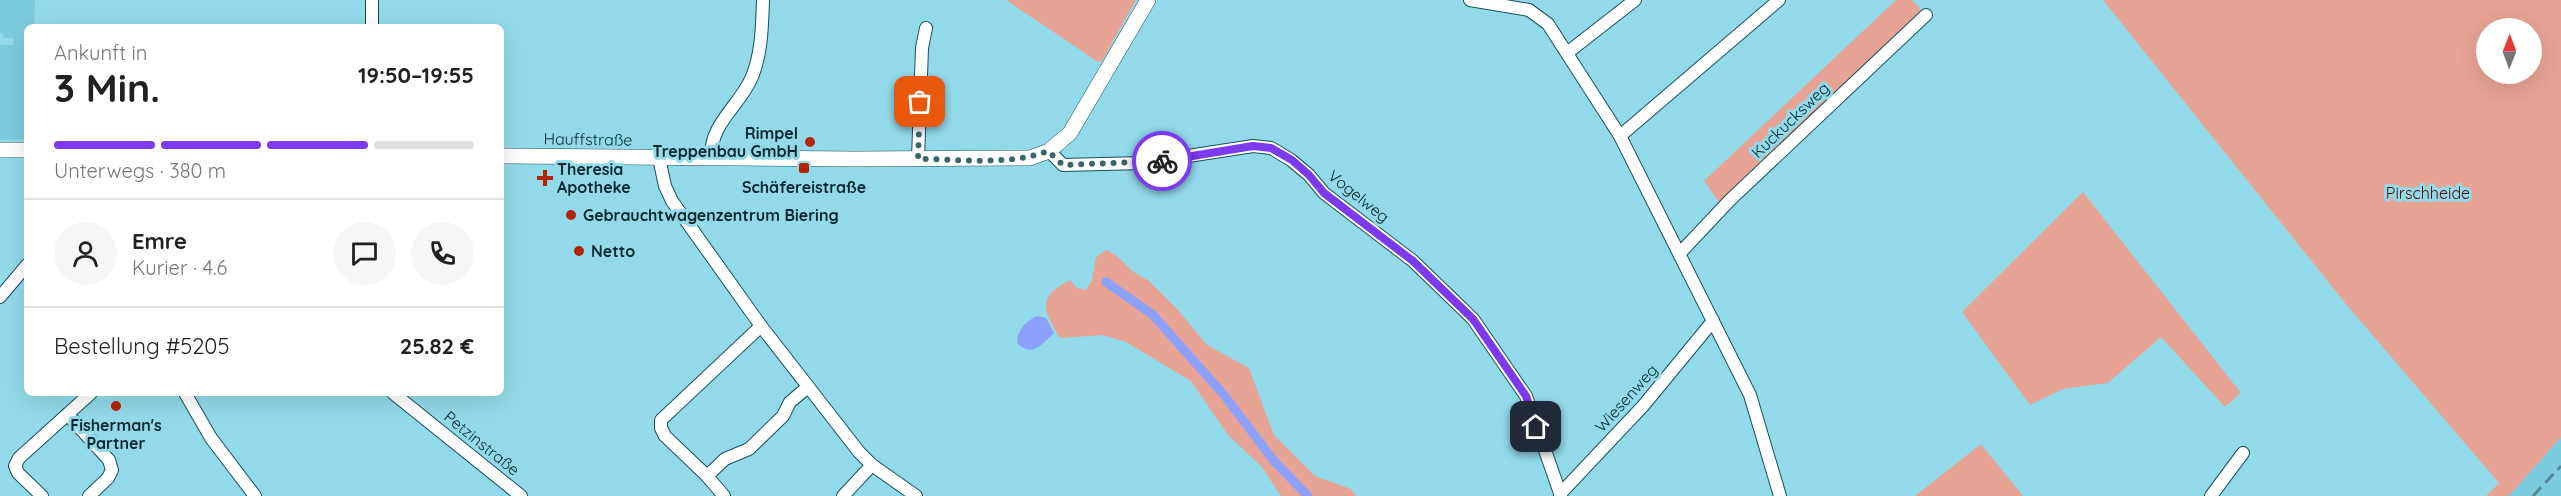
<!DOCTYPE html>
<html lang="de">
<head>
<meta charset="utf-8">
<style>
  :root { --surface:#fff; --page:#f6f6f6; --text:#202124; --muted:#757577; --line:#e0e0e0; --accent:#7c3aed }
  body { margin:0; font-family:Quicksand,sans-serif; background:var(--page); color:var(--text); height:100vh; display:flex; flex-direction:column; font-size:22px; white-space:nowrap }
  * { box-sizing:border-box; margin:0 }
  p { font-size:20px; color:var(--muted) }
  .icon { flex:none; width:33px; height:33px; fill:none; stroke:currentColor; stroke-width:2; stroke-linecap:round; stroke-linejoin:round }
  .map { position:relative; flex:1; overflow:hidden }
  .details { position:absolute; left:24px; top:24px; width:480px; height:372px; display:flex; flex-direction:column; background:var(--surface); border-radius:9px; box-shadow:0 6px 24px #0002 }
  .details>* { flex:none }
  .needle { width:39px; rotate:1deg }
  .buttons { position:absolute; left:2476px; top:18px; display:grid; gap:12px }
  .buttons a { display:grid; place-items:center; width:66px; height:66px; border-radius:50%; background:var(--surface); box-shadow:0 6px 24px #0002; font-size:30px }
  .pin { position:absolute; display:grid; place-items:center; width:51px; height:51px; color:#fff; margin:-26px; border-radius:12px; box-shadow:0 3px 9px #0006 }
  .courier { position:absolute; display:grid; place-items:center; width:60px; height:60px; margin:-30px; border:4px solid #7c3aed; border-radius:50%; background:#fff; color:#222; box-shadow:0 2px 8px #0007 }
  .headline em { font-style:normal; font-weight:800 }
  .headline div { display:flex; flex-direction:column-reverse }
  .headline { display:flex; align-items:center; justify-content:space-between; height:102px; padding:0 30px }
  h1 { font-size:39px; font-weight:800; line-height:45px }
  .bar { display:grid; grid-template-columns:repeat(4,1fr); gap:9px 6px; align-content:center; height:72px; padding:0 30px }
  .bar i { height:8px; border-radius:4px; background:var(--line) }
  .bar .on { background:var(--accent) }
  .bar p { grid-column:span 4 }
  .line { display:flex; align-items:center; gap:15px; padding:0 30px; border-top:2px solid var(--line) }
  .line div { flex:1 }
  .round { display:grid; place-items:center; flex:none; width:63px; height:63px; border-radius:32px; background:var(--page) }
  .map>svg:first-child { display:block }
  .built { fill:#7bccde }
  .green { fill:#e7a394; fill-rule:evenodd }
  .water { fill:#8ca1fd }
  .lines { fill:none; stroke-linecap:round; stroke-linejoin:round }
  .canal { stroke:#8ca1fd; stroke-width:9 }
  .minor-casing { stroke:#17505b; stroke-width:14 }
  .major-casing { stroke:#17505b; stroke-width:16 }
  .minor { stroke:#fff; stroke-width:12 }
  .major { stroke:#fff; stroke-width:15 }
  .rail { stroke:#538894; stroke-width:3; stroke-dasharray:12 6; stroke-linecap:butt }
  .done { stroke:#38666f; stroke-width:6; stroke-dasharray:0 10.8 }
  .route { stroke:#7c3aed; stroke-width:8 }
  .poi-dot { fill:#b22608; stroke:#92daea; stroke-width:2 }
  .labels { text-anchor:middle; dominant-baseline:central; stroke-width:6; stroke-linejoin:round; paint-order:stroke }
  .street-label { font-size:16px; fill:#08272d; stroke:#92daea }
  .poi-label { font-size:16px; font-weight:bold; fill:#08272d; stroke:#92daea; text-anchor:start }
  .park-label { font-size:16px; fill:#521004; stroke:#92daea }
</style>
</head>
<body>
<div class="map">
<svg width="2561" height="496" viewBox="0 0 2561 496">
  <rect width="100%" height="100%" fill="#92daea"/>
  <g class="built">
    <path d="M0,0H35L34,27H27V44L19,45H27V139L0,140V45H13L14,38H3V33H0Z"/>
    <path d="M2561,437V496H2509Z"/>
  </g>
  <g class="green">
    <path d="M1006,0H1136L1102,61L1098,62Z"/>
    <path d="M1896,0H1912L1924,13L1721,205L1704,181Z"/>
    <path d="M2103,0H2561V437L2509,496H2486L2499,483L2346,304ZM2487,28H2532V74H2487Z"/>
    <path d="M2083,192L2241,393L2225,407L2161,337L2108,383L2063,389L2030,405L1962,312Z"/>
    <path d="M1107,250L1117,256L1132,271L1149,281L1179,311L1207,345L1249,368L1274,435L1315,476L1351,489L1356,496H1281L1262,467L1228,435L1191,381L1126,342L1103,335L1060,338C1043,309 1036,298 1070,280L1077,288L1086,290L1092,280L1096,257Z"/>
    <path d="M1981,444L2023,496H1915Z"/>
  </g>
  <path class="water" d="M1037,316L1046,318L1054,333C1042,344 1033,358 1017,343C1017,330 1026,321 1037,316Z"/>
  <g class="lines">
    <path class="canal" d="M1106,282L1153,315L1224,395L1274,461L1308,496"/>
    <defs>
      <g id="minor">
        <path d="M1470,0L1529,10L1548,24L1620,136L1750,395L1780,496"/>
        <path d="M372,27V0"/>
        <path d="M1567,53L1635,0"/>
        <path d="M1620,136L1779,0"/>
        <path d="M1049,151L1063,165L1143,163L1253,146L1271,148L1291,160L1309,175L1324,193L1413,261L1473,319L1526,396L1561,496"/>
        <path d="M659,158L665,186L672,201L761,326L859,452L872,465L916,496"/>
        <path d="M711,158C710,123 739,107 752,77C762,52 762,26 763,0"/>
        <path d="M918,159L922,48L926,28"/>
        <path d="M1680,253L1730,200L1926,15"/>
        <path d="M0,297L27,265"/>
        <path d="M185,393L211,438L255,496"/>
        <path d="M393,393L521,496"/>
        <path d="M68,415L109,460L112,470L108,478L89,496"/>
        <path d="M707,476L725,459L749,449L783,416L790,402L808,387"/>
        <path d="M1560,494L1643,406L1713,321"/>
        <path d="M42,496L18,473L15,466L19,458L91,393"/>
        <path d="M724,496L707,476L665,436L661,428V420L761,326"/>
        <path d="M843,496L872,465"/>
        <path d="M2211,496L2243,453"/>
      </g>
      <g id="major">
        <path d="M0,150H27"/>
        <path d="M501,156L855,159L1030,158L1049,151L1070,133L1148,0"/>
      </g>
    </defs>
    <use href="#minor" class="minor-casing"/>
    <use href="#major" class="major-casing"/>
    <use href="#minor" class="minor"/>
    <use href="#major" class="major"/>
    <path class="rail" d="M2533,496L2561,466"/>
  </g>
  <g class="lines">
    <path class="done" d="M920,102L918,159C961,159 1008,166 1048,151L1063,165L1162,161"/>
    <path class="route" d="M1162,161L1253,146L1271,148L1292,160L1309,175L1324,193L1413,261L1473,319L1526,396L1536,427"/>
  </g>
  <g class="poi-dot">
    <circle cx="810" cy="142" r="6"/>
    <rect x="798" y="162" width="12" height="12" rx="3"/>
    <path d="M542 169h6v6h6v6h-6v6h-6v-6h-6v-6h6z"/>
    <circle cx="571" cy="215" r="6"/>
    <circle cx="579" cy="251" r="6"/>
    <circle cx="116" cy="406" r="6"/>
  </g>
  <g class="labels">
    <g class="street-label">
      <text transform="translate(1790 120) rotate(-44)">Kuckucksweg</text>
      <text transform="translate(588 139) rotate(1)">Hauffstraße</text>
      <text transform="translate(1359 196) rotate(39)">Vogelweg</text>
      <text transform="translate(1626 398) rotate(-48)">Wiesenweg</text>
      <text transform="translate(482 443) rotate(39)">Petzinstraße</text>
    </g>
    <g class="poi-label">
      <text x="798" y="133" text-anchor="end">Rimpel<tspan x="798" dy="18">Treppenbau GmbH</tspan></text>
      <text x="557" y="169">Theresia<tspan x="557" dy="18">Apotheke</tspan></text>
      <text x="804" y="187" text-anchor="middle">Schäfereistraße</text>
      <text x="583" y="215">Gebrauchtwagenzentrum Biering</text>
      <text x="591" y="251">Netto</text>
      <text x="116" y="425" text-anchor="middle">Fisherman's<tspan x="116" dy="18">Partner</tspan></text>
    </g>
    <g class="park-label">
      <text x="2428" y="193">Pirschheide</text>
    </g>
  </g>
</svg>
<div class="buttons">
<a><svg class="needle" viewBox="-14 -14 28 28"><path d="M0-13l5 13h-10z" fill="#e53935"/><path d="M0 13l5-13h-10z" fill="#757577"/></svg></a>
</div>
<div class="pin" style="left:920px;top:102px;background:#ea580c"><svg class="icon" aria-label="bag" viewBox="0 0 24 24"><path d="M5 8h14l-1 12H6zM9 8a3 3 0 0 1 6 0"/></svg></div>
<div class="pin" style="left:1536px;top:427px;background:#1f2937"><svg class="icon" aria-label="home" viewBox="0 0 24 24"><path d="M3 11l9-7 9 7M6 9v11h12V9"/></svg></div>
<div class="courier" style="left:1162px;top:161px"><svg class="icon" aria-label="bike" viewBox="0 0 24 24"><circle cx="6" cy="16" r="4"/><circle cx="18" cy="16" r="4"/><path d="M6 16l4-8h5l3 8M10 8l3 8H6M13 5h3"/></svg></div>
<section class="details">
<div class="headline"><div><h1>3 Min.</h1><p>Ankunft in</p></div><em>19:50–19:55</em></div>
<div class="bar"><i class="on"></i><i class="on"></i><i class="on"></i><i></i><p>Unterwegs · 380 m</p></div>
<div class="line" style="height:108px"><a class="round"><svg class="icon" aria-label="person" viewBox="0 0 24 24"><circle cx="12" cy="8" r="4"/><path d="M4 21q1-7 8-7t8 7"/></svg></a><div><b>Emre</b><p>Kurier · 4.6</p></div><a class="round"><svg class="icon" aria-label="chat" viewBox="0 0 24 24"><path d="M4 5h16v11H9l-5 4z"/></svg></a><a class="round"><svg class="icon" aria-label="phone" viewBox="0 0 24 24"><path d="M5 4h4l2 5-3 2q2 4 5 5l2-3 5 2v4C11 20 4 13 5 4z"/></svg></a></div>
<div class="line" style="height:78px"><div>Bestellung #5205</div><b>25.82 €</b></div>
</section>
</div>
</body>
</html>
